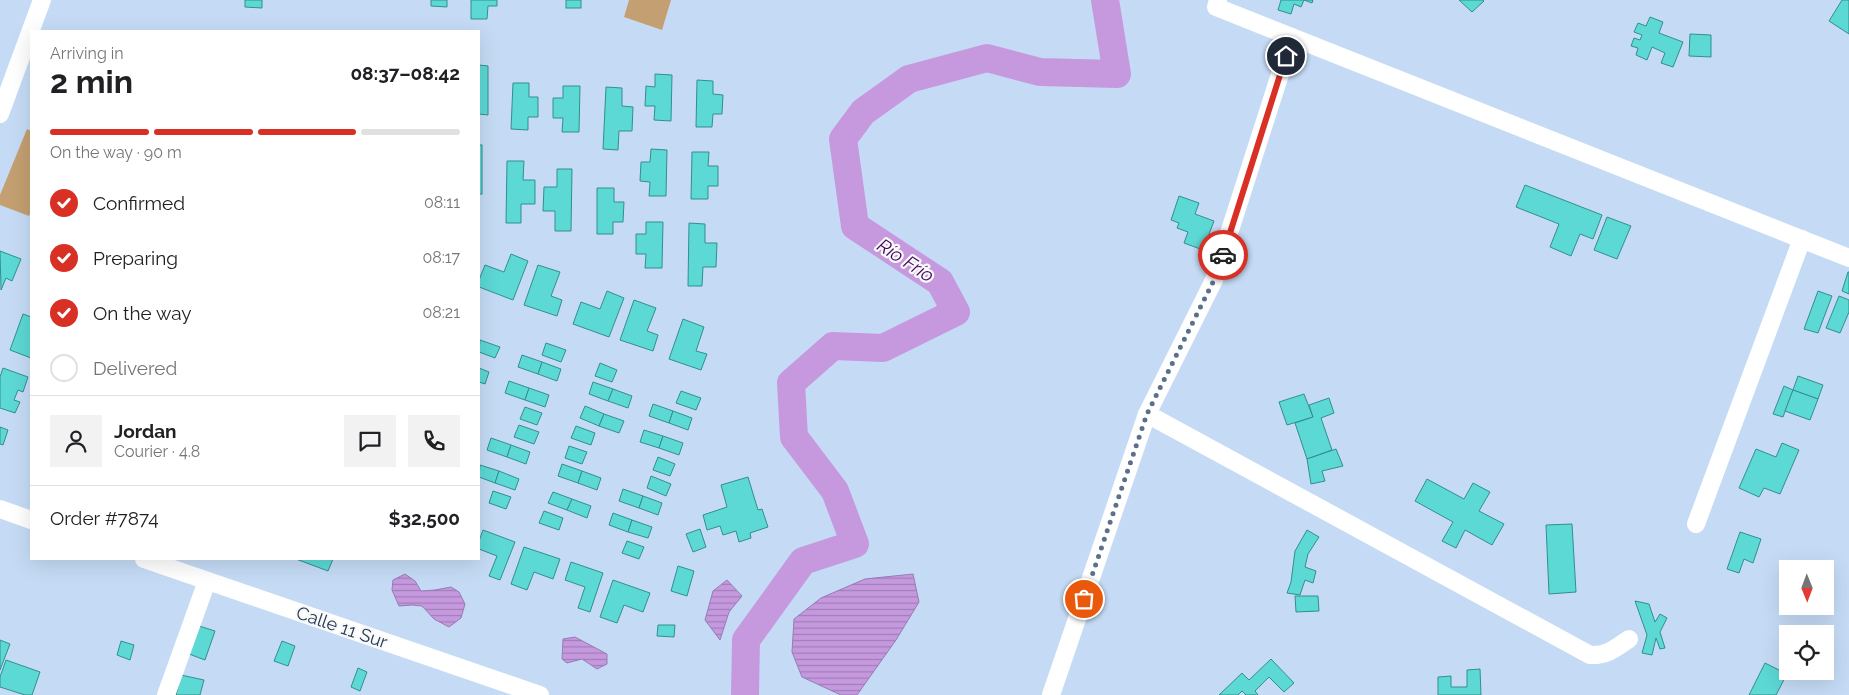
<!DOCTYPE html>
<html lang="en">
<head>
<meta charset="utf-8">
<style>
  :root { --surface:#fff; --page:#f2f2f2; --text:#202124; --muted:#757577; --line:#e0e0e0; --accent:#d93025 }
  body { margin:0; font-family:Raleway,sans-serif; background:var(--page); color:var(--text); height:100vh; display:flex; flex-direction:column; font-size:19px; white-space:nowrap }
  * { box-sizing:border-box; margin:0 }
  p { font-size:16px; color:var(--muted) }
  .icon { flex:none; width:28px; height:28px; fill:none; stroke:currentColor; stroke-width:2; stroke-linecap:round; stroke-linejoin:round }
  .map { position:relative; flex:1; overflow:hidden }
  .drawer { position:absolute; left:30px; top:30px; width:450px; height:530px; display:flex; flex-direction:column; background:var(--surface); border-radius:0px; box-shadow:0 5px 20px #0002 }
  .drawer>* { flex:none }
  .needle { width:32px; rotate:179deg }
  .fabs { position:absolute; left:1779px; top:560px; display:grid; gap:10px }
  .fabs a { display:grid; place-items:center; width:55px; height:55px; border-radius:0px; background:var(--surface); box-shadow:0 5px 20px #0002; font-size:25px }
  .pin { position:absolute; display:grid; place-items:center; width:42px; height:42px; color:#fff; margin:-21px; border:2px solid #fff; border-radius:50%; box-shadow:0 1px 5px #0007 }
  .courier { position:absolute; display:grid; place-items:center; width:50px; height:50px; margin:-25px; border:4px solid #d93025; border-radius:50%; background:#fff; color:#222; box-shadow:0 1px 6px #0007 }
  .head em { font-style:normal; font-weight:700 }
  .head div { display:flex; flex-direction:column-reverse }
  .head { display:flex; align-items:center; justify-content:space-between; height:85px; padding:0 20px }
  h1 { font-size:32px; font-weight:700; line-height:38px }
  .bar { display:grid; grid-template-columns:repeat(4,1fr); gap:8px 5px; align-content:center; height:60px; padding:0 20px }
  .bar i { height:6px; border-radius:4px; background:var(--line) }
  .bar .on { background:var(--accent) }
  .bar p { grid-column:span 4 }
  .line { display:flex; align-items:center; gap:12px; padding:0 20px; border-top:1px solid var(--line) }
  .line div { flex:1 }
  .round { display:grid; place-items:center; flex:none; width:52px; height:52px; border-radius:0px; background:var(--page) }
  ol { padding:0 20px; list-style:none }
  li { display:flex; align-items:center; gap:15px; height:55px }
  li p { margin-inline-start:auto }
  li .icon { padding:5px; border-radius:50%; background:var(--accent); color:#fff; stroke-width:4 }
  li:last-child { color:var(--muted) }
  li i { width:28px; height:28px; border:2px solid var(--line); border-radius:50% }
  .map>svg:first-child { display:block }
  .green { fill:#c39f71 }
  .water { fill:url(#water-rules); stroke:#957cb4 }
  .lines { fill:none; stroke-linecap:round; stroke-linejoin:round }
  .river { stroke:#c699df; stroke-width:28 }
  .building { fill:#5cd8d5; stroke:#328f8d }
  .minor { stroke:#fff; stroke-width:18 }
  .done { stroke:#5b718a; stroke-width:5; stroke-dasharray:0 9 }
  .route { stroke:#d93025; stroke-width:6 }
  .labels { text-anchor:middle; dominant-baseline:central; stroke-width:4.5; stroke-linejoin:round; paint-order:stroke }
  .street-label { font-size:18px; fill:#223851; stroke:#f9f9f9 }
  .water-label { font-size:19px; font-style:italic; fill:#45075d; stroke:#f9f9f9 }
</style>
</head>
<body>
<div class="map">
<svg width="1849" height="695" viewBox="0 0 1849 695">
  <defs>
    <pattern id="water-rules" width="6" height="5" patternUnits="userSpaceOnUse" patternTransform="scale(1.25)"><rect width="6" height="5" fill="#c699df"/><path d="M0 2.5h6" fill="none" stroke="#a07eb7"/></pattern>
  </defs>
  <rect width="100%" height="100%" fill="#c5dbf5"/>
  <g class="green">
    <path d="M629,0H671L662,30L624,17Z"/>
    <path d="M27,129L31,131V211L29,216L0,205V195Z"/>
  </g>
  <g class="water">
    <path d="M405,574L415,581L421,591L435,590L451,587L459,592L465,604L461,618L449,627L434,619L422,606L412,605L399,606L392,590L393,580Z"/>
    <path d="M913,574L919,602L896,640L857,695H841L802,677L792,652L794,619L821,598L865,579Z"/>
    <path d="M727,580L742,596L729,612L720,640L705,620L713,591Z"/>
    <path d="M575,637L607,654V664L597,669L582,659L567,663L562,659L563,639Z"/>
  </g>
  <g class="lines">
    <path class="river" d="M745,695L746,640L803,561L855,544L835,491L794,437L791,383L833,346L883,348L956,312L940,282L855,226L843,139L863,112L909,79L987,58L1040,72L1117,74L1105,0"/>
  </g>
  <g class="building">
    <path d="M245,0H262V8L245,7Z"/>
    <path d="M431,0H447V7L431,6Z"/>
    <path d="M471,0H497V6H488L487,19H471Z"/>
    <rect x="566" y="0" width="15" height="8"/>
    <path d="M1281,0H1313L1312,3L1304,0L1301,7L1294,4L1291,14L1278,10Z"/>
    <path d="M1459,0H1483L1484,1L1472,12Z"/>
    <path d="M1842,0H1849V34L1829,21Z"/>
    <path d="M1650,17L1663,22L1659,33L1683,42L1673,67L1661,63L1665,53L1652,47L1647,60L1636,55L1638,48L1631,46L1634,38L1640,40L1642,35L1634,32L1638,23L1646,26Z"/>
    <path d="M1690,34L1711,35V57L1689,56Z"/>
    <path d="M479,65L488,66V115L479,114Z"/>
    <path d="M655,74L672,75L671,121L654,120L655,106H645L646,86L655,87Z"/>
    <path d="M697,80L713,81V94L723,95L722,114H713L712,127H696Z"/>
    <path d="M513,83H529V97H538V117H528V130L511,129Z"/>
    <path d="M563,86H580L579,132H562L563,118H553V98H563Z"/>
    <path d="M606,87L622,88V106L633,107L632,131H619L618,150L603,149Z"/>
    <rect x="479" y="145" width="3" height="49"/>
    <path d="M651,149L667,150L666,196H649L650,182L640,181L641,162H650Z"/>
    <path d="M692,152H709L708,166H718V186H708V199H691Z"/>
    <path d="M507,161H524L523,180H535V204H521V223H506Z"/>
    <path d="M557,169H572L571,231H555V211H543L544,187H557Z"/>
    <path d="M1525,185L1602,215L1593,239L1580,234L1571,256L1550,247L1559,224L1516,207Z"/>
    <path d="M597,188H614V202H624L623,222H613V234H597Z"/>
    <path d="M1179,196L1199,203L1195,214L1214,221L1203,250L1184,243L1188,232L1177,228L1179,223L1171,220Z"/>
    <path d="M1607,217L1631,226L1617,259L1594,250Z"/>
    <path d="M646,222H663L662,268H645L646,254H636V234H646Z"/>
    <path d="M689,223L705,224V243H717L716,267H703L702,286H688Z"/>
    <path d="M0,251L21,259L12,281L6,278L1,290Z"/>
    <path d="M511,254L528,261L513,300L479,287V280L485,265L504,272Z"/>
    <path d="M538,265L560,272L551,296L562,300L557,316L524,305Z"/>
    <path d="M1848,272H1849V294L1842,291Z"/>
    <path d="M607,291L624,298L609,337L573,324L581,302L600,309Z"/>
    <path d="M1818,291L1832,296L1818,333L1804,329Z"/>
    <path d="M1839,296L1849,300V312L1840,333L1826,328Z"/>
    <path d="M634,300L656,308L647,331L658,335L653,351L620,340Z"/>
    <path d="M23,314L31,317V358L10,350Z"/>
    <path d="M683,319L704,327L696,351L707,354L701,370L669,359Z"/>
    <path d="M480,340L500,347L495,358L479,352Z"/>
    <path d="M546,343L566,350L561,362L542,355Z"/>
    <path d="M522,355L542,362L538,374L518,367Z"/>
    <path d="M542,362L561,369L557,381L538,374Z"/>
    <path d="M600,363L617,370L612,382L595,376Z"/>
    <path d="M3,368L28,377L23,392L18,390L14,400L20,402L15,413L0,408V377Z"/>
    <path d="M479,368L489,372L485,384L479,382Z"/>
    <path d="M1798,376L1823,385L1818,399L1793,390Z"/>
    <path d="M509,381L529,388L525,400L505,393Z"/>
    <path d="M593,382L613,389L608,401L589,394Z"/>
    <path d="M1784,386L1793,390L1783,417L1773,414Z"/>
    <path d="M529,388L549,395L545,407L525,400Z"/>
    <path d="M613,389L632,396L628,408L608,401Z"/>
    <path d="M1793,390L1818,399L1810,420L1785,411Z"/>
    <path d="M681,391L701,398L696,410L676,403Z"/>
    <path d="M1304,394L1313,417L1287,425L1279,402Z"/>
    <path d="M1329,398L1334,413L1321,418L1332,450L1307,459L1295,423L1313,417L1309,405Z"/>
    <path d="M653,404L673,411L669,423L649,416Z"/>
    <path d="M585,406L604,414L599,426L580,418Z"/>
    <path d="M525,407L542,413L537,425L520,419Z"/>
    <path d="M673,411L692,418L688,430L669,423Z"/>
    <path d="M604,414L624,421L619,433L599,426Z"/>
    <path d="M519,425L539,432L534,444L514,437Z"/>
    <path d="M576,426L595,433L591,445L571,438Z"/>
    <path d="M0,427L8,430L3,445L0,444Z"/>
    <path d="M644,430L663,436L659,448L640,442Z"/>
    <path d="M663,436L683,443L679,455L659,448Z"/>
    <path d="M491,438L511,445L507,457L487,450Z"/>
    <path d="M1782,443L1799,450L1780,494L1764,488L1759,497L1739,488L1756,449L1776,457Z"/>
    <path d="M511,445L530,452L526,464L507,457Z"/>
    <path d="M569,446L587,452L582,464L565,458Z"/>
    <path d="M1336,449L1343,466L1322,471L1325,481L1311,484L1307,459Z"/>
    <path d="M658,457L675,464L670,476L653,470Z"/>
    <path d="M562,464L582,471L578,483L558,476Z"/>
    <path d="M480,465L499,471L495,483L479,477Z"/>
    <path d="M499,471L519,479L515,490L495,483Z"/>
    <path d="M582,471L601,478L597,490L578,483Z"/>
    <path d="M651,476L671,484L666,496L647,488Z"/>
    <path d="M748,477L758,510L762,509L768,527L750,533L751,538L739,542L736,531L723,535L720,526L707,530L703,515L727,507L721,485Z"/>
    <path d="M1427,479L1464,499L1473,483L1490,492L1479,511L1504,524L1492,545L1465,530L1456,548L1442,541L1453,522L1415,501Z"/>
    <path d="M623,489L643,496L639,508L619,501Z"/>
    <path d="M493,491L511,497L506,509L489,503Z"/>
    <path d="M553,492L572,499L567,510L548,503Z"/>
    <path d="M643,496L662,503L658,515L639,508Z"/>
    <path d="M572,499L591,506L587,518L567,510Z"/>
    <path d="M544,511L563,518L559,530L539,523Z"/>
    <path d="M613,513L632,520L628,532L609,525Z"/>
    <path d="M632,520L652,527L648,538L628,532Z"/>
    <path d="M1572,524L1576,592L1549,594L1546,525Z"/>
    <path d="M700,529L706,547L693,552L686,534Z"/>
    <path d="M483,530L515,542L500,580L489,576L497,556L479,549V541Z"/>
    <path d="M1307,530L1319,537L1308,554L1305,567L1316,571L1313,583L1305,580L1300,595L1287,593L1291,582L1295,551Z"/>
    <path d="M1740,532L1761,539L1753,563L1744,559L1739,573L1727,569Z"/>
    <path d="M627,541L644,547L639,559L622,553Z"/>
    <path d="M524,547L560,559L553,579L534,572L527,590L511,584Z"/>
    <path d="M296,559H333L328,571Z"/>
    <path d="M571,562L603,573L590,612L578,608L585,587L565,580Z"/>
    <path d="M678,566L694,571L687,596L671,591Z"/>
    <path d="M613,580L650,593L643,612L624,605L617,623L600,617Z"/>
    <path d="M1295,596H1318L1319,611L1296,612Z"/>
    <path d="M1635,601L1649,604L1655,622L1660,614L1667,618L1660,632L1665,648L1660,649L1656,638L1652,655L1642,653L1647,635Z"/>
    <path d="M658,625H675L674,637L657,636Z"/>
    <path d="M199,626L215,631L205,660L189,654Z"/>
    <path d="M0,640L10,644L0,670Z"/>
    <path d="M121,641L134,645L130,660L117,655Z"/>
    <path d="M282,641L295,646L288,666L274,661Z"/>
    <path d="M1271,659L1294,683L1284,692L1269,677L1255,691L1258,695H1246L1242,691L1238,695H1219L1242,673L1249,680Z"/>
    <path d="M6,660L40,672L32,695H25L0,687V677Z"/>
    <path d="M1765,663L1787,674L1776,695H1749Z"/>
    <path d="M358,668L367,672L360,691L351,687Z"/>
    <path d="M1480,669L1481,695H1438V677L1451,676V687H1467V670Z"/>
    <path d="M181,675L204,680L200,695H176Z"/>
  </g>
  <g class="lines">
    <g class="minor">
      <path d="M1218,0L1216,7L1849,258"/>
      <path d="M1292,37L1214,280L1147,414L1590,655C1607,656 1616,648 1629,639"/>
      <path d="M0,114L42,0"/>
      <path d="M0,509L31,520"/>
      <path d="M1696,524L1802,239"/>
      <path d="M144,559L540,695"/>
      <path d="M166,695L207,581"/>
      <path d="M1051,695L1147,414"/>
    </g>
  </g>
  <g class="lines">
    <path class="done" d="M1084,599L1147,414L1214,280L1223,255"/>
    <path class="route" d="M1223,255L1286,56"/>
  </g>
  <g class="labels">
    <g class="street-label">
      <text transform="translate(342 627) rotate(19)">Calle 11 Sur</text>
    </g>
    <g class="water-label">
      <text transform="translate(906 260) rotate(33)">Río Frío</text>
    </g>
  </g>
</svg>
<div class="fabs">
<a><svg class="needle" viewBox="-14 -14 28 28"><path d="M0-13l5 13h-10z" fill="#e53935"/><path d="M0 13l5-13h-10z" fill="#757577"/></svg></a>
<a><svg class="icon" aria-label="locate" viewBox="0 0 24 24"><circle cx="12" cy="12" r="6"/><path d="M12 2v4M12 18v4M2 12h4M18 12h4"/></svg></a>
</div>
<div class="pin" style="left:1084px;top:599px;background:#ea580c"><svg class="icon" aria-label="bag" viewBox="0 0 24 24"><path d="M5 8h14l-1 12H6zM9 8a3 3 0 0 1 6 0"/></svg></div>
<div class="pin" style="left:1286px;top:56px;background:#1f2937"><svg class="icon" aria-label="home" viewBox="0 0 24 24"><path d="M3 11l9-7 9 7M6 9v11h12V9"/></svg></div>
<div class="courier" style="left:1223px;top:255px"><svg class="icon" aria-label="car" viewBox="0 0 24 24"><path d="M5 17H2v-5l4-1 3-4h7l3 4 3 1v5h-3M9 17h6M6 11h13"/><circle cx="7" cy="17" r="2"/><circle cx="17" cy="17" r="2"/></svg></div>
<section class="drawer">
<div class="head"><div><h1>2 min</h1><p>Arriving in</p></div><em>08:37–08:42</em></div>
<div class="bar"><i class="on"></i><i class="on"></i><i class="on"></i><i></i><p>On the way · 90 m</p></div>
<ol>
<li><svg class="icon" aria-label="check" viewBox="0 0 24 24"><path d="M5 12l5 5 9-10"/></svg>Confirmed<p>08:11</p></li>
<li><svg class="icon" aria-label="check" viewBox="0 0 24 24"><path d="M5 12l5 5 9-10"/></svg>Preparing<p>08:17</p></li>
<li><svg class="icon" aria-label="check" viewBox="0 0 24 24"><path d="M5 12l5 5 9-10"/></svg>On the way<p>08:21</p></li>
<li><i></i>Delivered</li>
</ol>
<div class="line" style="height:90px"><a class="round"><svg class="icon" aria-label="person" viewBox="0 0 24 24"><circle cx="12" cy="8" r="4"/><path d="M4 21q1-7 8-7t8 7"/></svg></a><div><b>Jordan</b><p>Courier · 4.8</p></div><a class="round"><svg class="icon" aria-label="chat" viewBox="0 0 24 24"><path d="M4 5h16v11H9l-5 4z"/></svg></a><a class="round"><svg class="icon" aria-label="phone" viewBox="0 0 24 24"><path d="M5 4h4l2 5-3 2q2 4 5 5l2-3 5 2v4C11 20 4 13 5 4z"/></svg></a></div>
<div class="line" style="height:65px"><div>Order #7874</div><b>$32,500</b></div>
</section>
</div>
</body>
</html>
